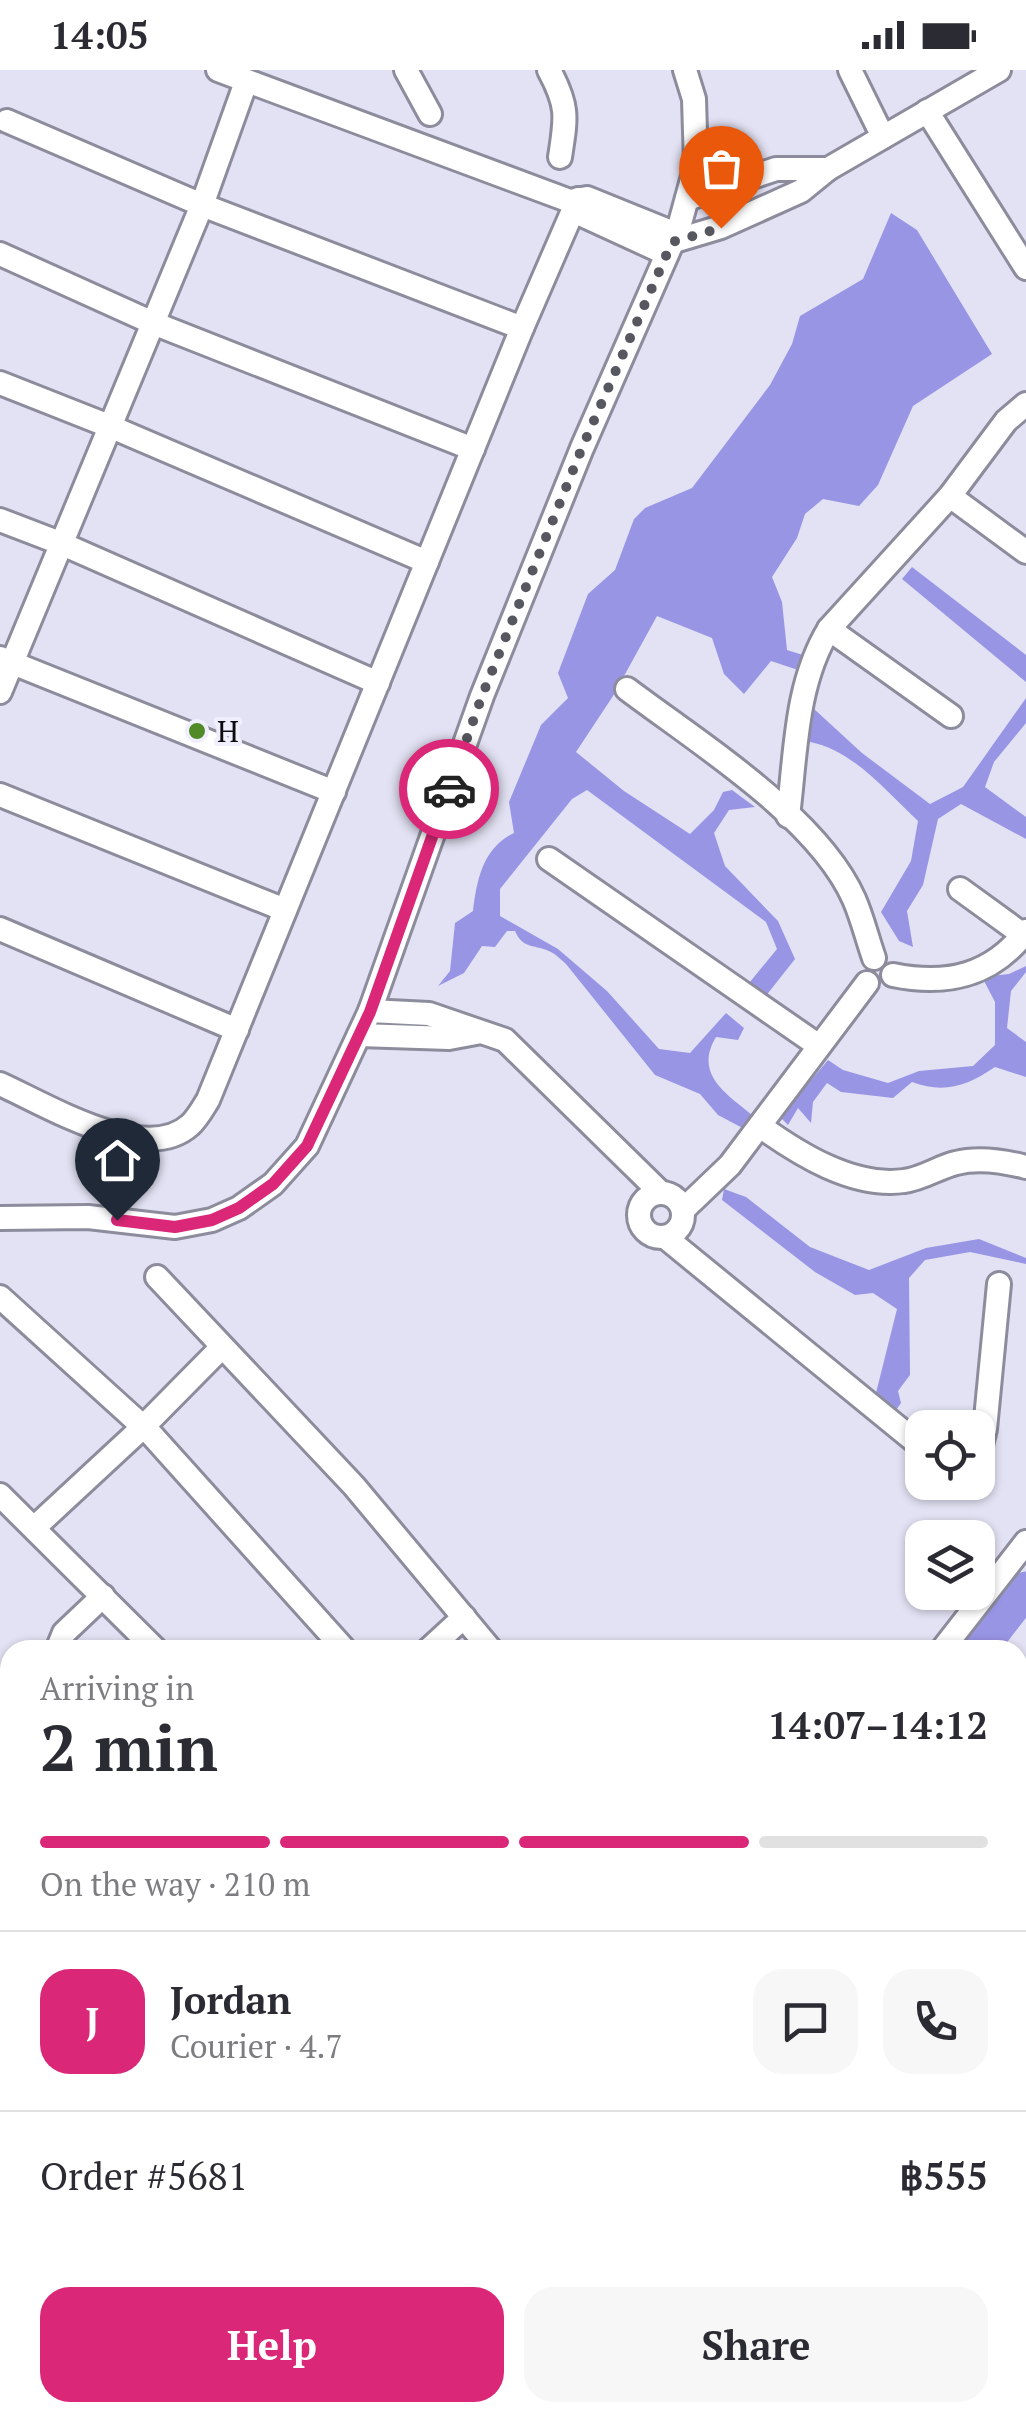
<!DOCTYPE html>
<html lang="en">
<head>
<meta charset="utf-8">
<style>
  :root { --surface:#fff; --page:#f7f7f7; --text:#2b2b33; --muted:#7c7c81; --line:#e1e1e2; --accent:#db2777 }
  body { margin:0; font-family:"PT Serif",serif; background:var(--page); color:var(--text); height:100vh; display:flex; flex-direction:column; font-size:38px; white-space:nowrap }
  * { box-sizing:border-box; margin:0 }
  p { font-size:32px; color:var(--muted) }
  .icon { flex:none; width:55px; height:55px; fill:none; stroke:currentColor; stroke-width:2; stroke-linecap:round; stroke-linejoin:round }
  .map { position:relative; flex:1; overflow:hidden }
  .drawer { position:absolute; left:0px; top:1570px; width:1028px; height:782px; display:flex; flex-direction:column; background:var(--surface); border-radius:30px 30px 0 0; box-shadow:0 2px 8px #0004 }
  .drawer>* { flex:none }
  .controls { position:absolute; left:905px; top:1340px; display:grid; gap:20px }
  .controls a { display:grid; place-items:center; width:90px; height:90px; border-radius:20px; background:var(--surface); box-shadow:0 2px 8px #0004; font-size:50px }
  .pin { position:absolute; display:grid; place-items:center; width:85px; height:85px; color:#fff; margin:-102px -42px; border-radius:50% 50% 50% 0; rotate:-45deg; box-shadow:0 0 10px #0007 }
  .pin .icon { rotate:45deg }
  .courier { position:absolute; display:grid; place-items:center; width:100px; height:100px; margin:-50px; border:8px solid #db2777; border-radius:50%; background:#fff; color:#222; box-shadow:0 2px 12px #0007 }
  .summary em { font-style:normal; font-weight:600 }
  .summary div { display:flex; flex-direction:column-reverse }
  .summary { display:flex; align-items:center; justify-content:space-between; height:170px; padding:0 40px }
  h1 { font-size:65px; font-weight:600; line-height:75px }
  .bar { display:grid; grid-template-columns:repeat(4,1fr); gap:15px 10px; align-content:center; height:120px; padding:0 40px }
  .bar i { height:12px; border-radius:8px; background:var(--line) }
  .bar .active { background:var(--accent) }
  .bar p { grid-column:span 4 }
  .line { display:flex; align-items:center; gap:25px; padding:0 40px; border-top:2px solid var(--line) }
  .line div { flex:1 }
  .round { display:grid; place-items:center; flex:none; width:105px; height:105px; border-radius:30px; background:var(--page) }
  .primary-button { display:flex; gap:20px; margin-top:auto; padding:20px 40px }
  .primary-button a { flex:1; height:115px; border-radius:30px; background:var(--accent); color:#fff; font-size:40px; font-weight:600; line-height:115px; text-align:center }
  .primary-button a+a { background:var(--page); color:var(--text) }
  .status { display:flex; justify-content:space-between; align-items:center; height:70px; padding:0 50px; background:var(--surface); direction:ltr }
  .status svg { height:28px; fill:currentColor }
  .map>svg:first-child { display:block }
  .water { fill:#9995e5 }
  .lines { fill:none; stroke-linecap:round; stroke-linejoin:round }
  .canal { stroke:#9995e5; stroke-width:20 }
  .river { stroke:#9995e5; stroke-width:35 }
  .minor-casing { stroke:#8c8c9d; stroke-width:28 }
  .minor { stroke:#fff; stroke-width:22 }
  .done { stroke:#575760; stroke-width:10; stroke-dasharray:0 18 }
  .route { stroke:#db2777; stroke-width:12 }
  .poi-dot { fill:#518b28; stroke:#efeffe; stroke-width:4 }
  .labels { text-anchor:middle; dominant-baseline:central; stroke-width:8; stroke-linejoin:round; paint-order:stroke }
  .poi-label { font-size:30px; fill:#0c0c11; stroke:#efeffe; text-anchor:start }
</style>
</head>
<body>
<div class="status"><b>14:05</b><svg viewBox="0 0 49 12"><path d="M0 12V9h3v3zM5 12V6h3v6zM10 12V3h3v9zM15 12V0h3v12zM26 1h20v11H26zM47 4h2v5h-2z"/></svg></div>
<div class="map">
<svg width="1026" height="2351" viewBox="0 0 1026 2351">
  <rect width="100%" height="100%" fill="#e2e2f4"/>
  <g class="water">
    <path d="M891,143L917,160L992,284L913,336L878,415L859,436L823,429L805,444L797,468L772,507L782,532L787,580L825,592L813,638L862,683L930,734L963,717L1026,628V653L994,692L985,717L1026,747V769L961,734L938,749L923,815L907,841L913,877L899,871L881,842L911,791L918,751C887,722 853,680 810,672L794,704L801,601L771,591L744,624L724,604L712,568L657,546L613,626L576,682L624,721L690,764L714,740L723,722L732,720L755,737L729,740L714,763L725,796L778,851L795,889L765,927L745,918L777,879L766,852L587,720L572,729L500,819V846L558,879L607,921L659,979L690,983L726,943L744,958L738,970L716,967C692,1007 731,1026 759,1051L750,1062L718,1045L700,1024L655,1005L566,894C561,890 557,885 551,882C536,874 523,880 515,861H507L495,877L482,876L464,903L438,916L450,901L455,853L473,841C477,809 483,778 514,763L509,732L541,655L568,628L558,603L588,524L615,500L634,449L645,438L692,418L770,315L792,274L800,246L863,209Z"/>
    <path d="M912,497L1026,585V612L902,509Z"/>
    <path d="M1026,896V902L1011,921L1007,958L1026,972V1007L995,997C967,1016 944,1024 912,1012L893,1028L841,1022L827,1013L813,1032L811,1053L798,1038L788,1055L780,1047L828,990L843,1000L888,1013L919,1001L973,996L995,975V932L982,907L1009,904Z"/>
    <path d="M724,1119L746,1127L810,1177L869,1200L926,1178L979,1169L1026,1188V1194L970,1182L925,1190L909,1208L910,1305L898,1321L901,1333L894,1343L875,1327L897,1239L873,1223L855,1225L815,1202L722,1130Z"/>
  </g>
  <g class="lines">
    <path class="canal" d="M0,2069L10,2076"/>
    <g class="river">
      <path d="M979,1580L1026,1519"/>
      <path d="M534,2351L538,2342"/>
    </g>
    <defs>
      <g id="minor">
        <path d="M218,0L570,131L587,128L676,164"/>
        <path d="M406,0L430,44"/>
        <path d="M549,0C569,37 566,48 560,87"/>
        <path d="M850,0L883,67"/>
        <path d="M927,41L1026,198"/>
        <path d="M7,51L202,135L522,258"/>
        <path d="M687,129L776,99H828"/>
        <path d="M570,131L580,144L667,184"/>
        <path d="M671,172L721,157L801,121L828,99L999,0"/>
        <path d="M0,184L153,253L473,379"/>
        <path d="M0,313L109,356L427,492"/>
        <path d="M950,426L1026,482"/>
        <path d="M0,450L60,473L378,613"/>
        <path d="M829,559L951,646"/>
        <path d="M0,588L334,722"/>
        <path d="M627,619C697,672 818,747 854,829C862,847 867,868 874,888"/>
        <path d="M0,622L202,135L246,12"/>
        <path d="M0,725L285,840"/>
        <path d="M788,746C796,683 795,615 829,559L950,426L1006,351L1026,334"/>
        <path d="M549,789L819,976"/>
        <path d="M960,819L1026,867"/>
        <path d="M0,859L237,960"/>
        <path d="M893,905C947,916 992,906 1026,861"/>
        <path d="M370,941L429,944L505,970L661,1123"/>
        <path d="M359,965L449,968L476,963"/>
        <path d="M0,1014C45,1034 145,1096 190,1055C197,1049 203,1038 208,1030L522,258L578,129"/>
        <path d="M760,1056C799,1084 853,1118 904,1111C922,1109 939,1097 956,1093C979,1087 1003,1091 1026,1097"/>
        <circle cx="661" cy="1145" r="22"/>
        <path d="M683,1140L730,1095L867,913"/>
        <path d="M0,1148L88,1147L175,1157L212,1150L239,1138L273,1114L307,1076L370,941L482,626L582,378L679,157L696,95L694,29L685,0"/>
        <path d="M665,1167L922,1377"/>
        <path d="M157,1207L354,1416L491,1580"/>
        <path d="M0,1227L150,1363L345,1580"/>
        <path d="M978,1387L985,1359L999,1214"/>
        <path d="M0,1425L156,1580"/>
        <path d="M34,1458L143,1357L222,1277"/>
        <path d="M57,1580L64,1563L103,1526"/>
        <path d="M428,1580L464,1547"/>
        <path d="M942,1580L1026,1472"/>
        <path d="M1018,1802L1026,1793"/>
        <path d="M0,1943L10,1954"/>
        <path d="M0,2023L10,2030"/>
        <path d="M1018,2140L1026,2144"/>
        <path d="M0,2243L4,2260L0,2271"/>
        <path d="M225,2342L237,2351"/>
        <path d="M876,2342L880,2351"/>
        <path d="M1009,2351L1026,2338"/>
      </g>
    </defs>
    <use href="#minor" class="minor-casing"/>
    <use href="#minor" class="minor"/>
  </g>
  <g class="lines">
    <path class="done" d="M449,719L482,626L582,378L672,172L721,158"/>
    <path class="route" d="M117,1150L175,1157L212,1150L239,1138L273,1114L307,1076L370,942L449,719"/>
  </g>
  <circle class="poi-dot" cx="197" cy="661" r="10"/>
  <g class="labels">
    <g class="poi-label">
      <text x="217" y="661">H</text>
    </g>
  </g>
</svg>
<div class="controls">
<a><svg class="icon" aria-label="locate" viewBox="0 0 24 24"><circle cx="12" cy="12" r="6"/><path d="M12 2v4M12 18v4M2 12h4M18 12h4"/></svg></a>
<a><svg class="icon" aria-label="layers" viewBox="0 0 24 24"><path d="M12 4l9 5-9 5-9-5zM3 14l9 5 9-5"/></svg></a>
</div>
<div class="pin" style="left:721px;top:158px;background:#ea580c"><svg class="icon" aria-label="bag" viewBox="0 0 24 24"><path d="M5 8h14l-1 12H6zM9 8a3 3 0 0 1 6 0"/></svg></div>
<div class="pin" style="left:117px;top:1150px;background:#1f2937"><svg class="icon" aria-label="home" viewBox="0 0 24 24"><path d="M3 11l9-7 9 7M6 9v11h12V9"/></svg></div>
<div class="courier" style="left:449px;top:719px"><svg class="icon" aria-label="car" viewBox="0 0 24 24"><path d="M5 17H2v-5l4-1 3-4h7l3 4 3 1v5h-3M9 17h6M6 11h13"/><circle cx="7" cy="17" r="2"/><circle cx="17" cy="17" r="2"/></svg></div>
<section class="drawer">
<div class="summary"><div><h1>2 min</h1><p>Arriving in</p></div><em>14:07–14:12</em></div>
<div class="bar"><i class="active"></i><i class="active"></i><i class="active"></i><i></i><p>On the way · 210 m</p></div>
<div class="line" style="height:180px"><b class="round" style="background:var(--accent);color:#fff">J</b><div><b>Jordan</b><p>Courier · 4.7</p></div><a class="round"><svg class="icon" aria-label="chat" viewBox="0 0 24 24"><path d="M4 5h16v11H9l-5 4z"/></svg></a><a class="round"><svg class="icon" aria-label="phone" viewBox="0 0 24 24"><path d="M5 4h4l2 5-3 2q2 4 5 5l2-3 5 2v4C11 20 4 13 5 4z"/></svg></a></div>
<div class="line" style="height:130px"><div>Order #5681</div><b>฿555</b></div>
<div class="primary-button"><a>Help</a><a>Share</a></div>
</section>
</div>
</body>
</html>
